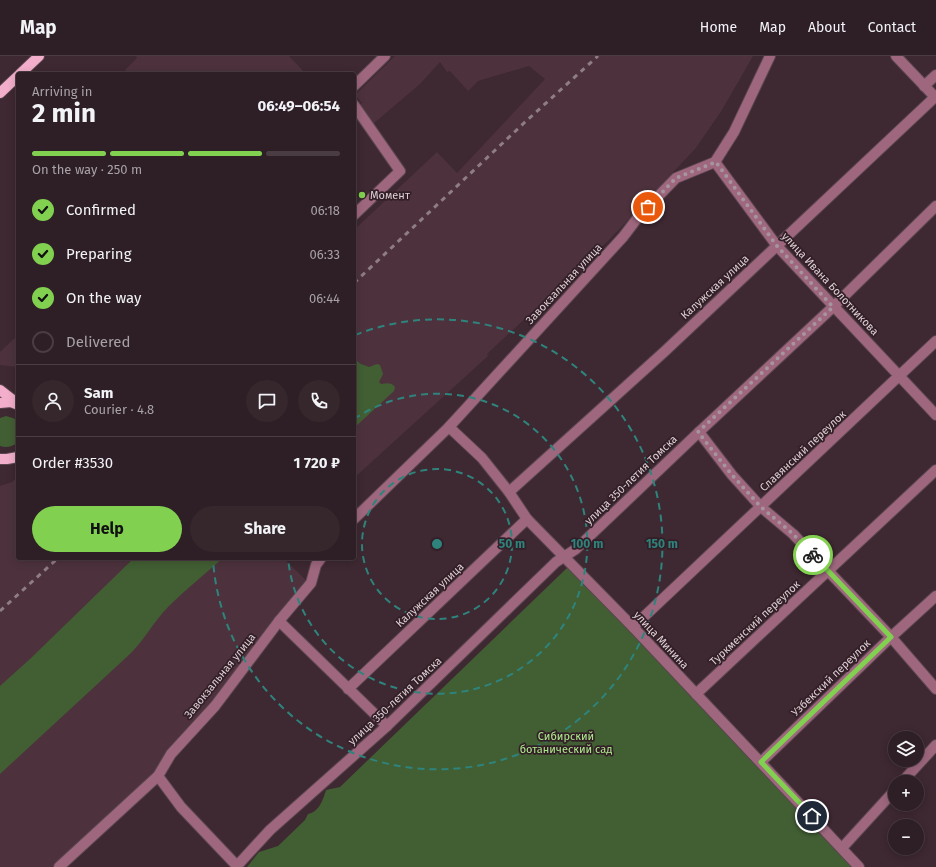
<!DOCTYPE html>
<html lang="en">
<head>
<meta charset="utf-8">
<style>
  :root { --surface:#2e1e25; --page:#36272d; --text:#f1f3f6; --muted:#a7a2a7; --line:#493c42; --accent:#81d050 }
  body { margin:0; font-family:"Fira Sans",sans-serif; background:var(--page); color:var(--text); height:100vh; display:flex; flex-direction:column; font-size:15px; white-space:nowrap }
  * { box-sizing:border-box; margin:0 }
  p { font-size:13px; color:var(--muted) }
  .icon { flex:none; width:22px; height:22px; fill:none; stroke:currentColor; stroke-width:2; stroke-linecap:round; stroke-linejoin:round }
  .map { position:relative; flex:1; overflow:hidden }
  .sheet { position:absolute; left:16px; top:16px; width:340px; height:488px; display:flex; flex-direction:column; background:var(--surface); border-radius:4px; box-shadow:0 2px 10px #0003,0 0 0 1px var(--line) }
  .sheet>* { flex:none }
  .controls { position:absolute; left:888px; top:675px; display:grid; gap:8px }
  .controls a { display:grid; place-items:center; width:36px; height:36px; border-radius:50%; background:var(--surface); box-shadow:0 2px 10px #0003,0 0 0 1px var(--line); font-size:20px }
  .pin { position:absolute; display:grid; place-items:center; width:34px; height:34px; color:#fff; margin:-17px; border:2px solid #fff; border-radius:50%; box-shadow:0 1px 4px #0007 }
  .courier { position:absolute; display:grid; place-items:center; width:40px; height:40px; margin:-20px; border:3px solid #81d050; border-radius:50%; background:#fff; color:#222; box-shadow:0 1px 5px #0007 }
  .summary em { font-style:normal; font-weight:700 }
  .summary div { display:flex; flex-direction:column-reverse }
  .summary { display:flex; align-items:center; justify-content:space-between; height:68px; padding:0 16px }
  h1 { font-size:26px; font-weight:700; line-height:30px }
  .bar { display:grid; grid-template-columns:repeat(4,1fr); gap:6px 4px; align-content:center; height:48px; padding:0 16px }
  .bar i { height:5px; border-radius:3px; background:var(--line) }
  .bar .current { background:var(--accent) }
  .bar p { grid-column:span 4 }
  .line { display:flex; align-items:center; gap:10px; padding:0 16px; border-top:1px solid var(--line) }
  .line div { flex:1 }
  .round { display:grid; place-items:center; flex:none; width:42px; height:42px; border-radius:21px; background:var(--page) }
  ol { padding:0 16px; list-style:none }
  li { display:flex; align-items:center; gap:12px; height:44px }
  li p { margin-inline-start:auto }
  li .icon { padding:4px; border-radius:50%; background:var(--accent); color:#111; stroke-width:4 }
  li:last-child { color:var(--muted) }
  li i { width:22px; height:22px; border:2px solid var(--line); border-radius:50% }
  .primary-button { display:flex; gap:8px; margin-top:auto; padding:8px 16px }
  .primary-button a { flex:1; height:46px; border-radius:24px; background:var(--accent); color:#111; font-size:16px; font-weight:700; line-height:46px; text-align:center }
  .primary-button a+a { background:var(--page); color:var(--text) }
  header { display:flex; align-items:center; gap:24px; box-sizing:border-box; height:56px; padding:0 20px; background:var(--surface); border-bottom:1px solid var(--line) }
  header strong { font-size:19px }
  nav { display:flex; gap:22px; margin-inline-start:auto; font-size:14px }
  .map>svg:first-child { display:block }
  .built { fill:#4d323d }
  .green { fill:#425e33 }
  .lines { fill:none; stroke-linecap:round; stroke-linejoin:round }
  .minor-casing { stroke:#5b464f; stroke-width:12 }
  .major-casing { stroke:#5b464f; stroke-width:12 }
  .minor { stroke:#9e677e; stroke-width:10 }
  .major { stroke:#f2aeca; stroke-width:10 }
  .rail { stroke:#8f7d84; stroke-width:3; stroke-dasharray:5 5; stroke-linecap:butt }
  .done { stroke:#a6959c; stroke-width:4; stroke-dasharray:0 7.2 }
  .route { stroke:#81d050; stroke-width:5 }
  .ring { fill:none; stroke:#2e847d; stroke-width:2; stroke-dasharray:7 5 }
  .poi-dot { fill:#81d050; stroke:#331f27; stroke-width:1.5 }
  .labels { text-anchor:middle; dominant-baseline:central; stroke-width:3.5; stroke-linejoin:round; paint-order:stroke }
  .poi-label { font-size:11px; fill:#ded0d5; stroke:#331f27; text-anchor:start }
  .street-label { font-size:11px; fill:#ded0d5; stroke:#331f27 }
  .park-label { font-size:11px; fill:#abea8a; stroke:#331f27 }
  .centre { fill:#2e847d; stroke:#331f27; stroke-width:2 }
  .ring-label { font-size:12px; text-anchor:middle; font-weight:bold; fill:#2e847d; stroke:#331f27; stroke-width:3.5; stroke-linejoin:round; paint-order:stroke }
</style>
</head>
<body>
<header>
<strong>Map</strong>
<nav><a>Home</a><a>Map</a><a>About</a><a>Contact</a></nav>
</header>
<div class="map">
<svg width="936" height="811" viewBox="0 0 936 811">
  <rect width="100%" height="100%" fill="#3e2831"/>
  <g class="built">
    <path d="M136,0H289L306,18H128L125,14L137,2Z"/>
    <path d="M395,0H753L722,54L695,93L609,184L487,298L488,300L354,422V174L437,96L457,117L545,23L529,10L478,25L468,35L450,15L447,16L440,6L420,28L373,68L358,50L362,47L355,39Z"/>
    <path d="M18,279V311L0,309V296Z"/>
    <path d="M18,420V502H283L308,526L213,649L156,717L54,811H0V430L12,426Z"/>
  </g>
  <g class="green">
    <path d="M354,303L361,308L369,311L377,308L380,309L383,318L379,326L381,328C387,327 391,326 395,331L394,335L354,372Z"/>
    <path d="M6,360L13,362L18,365V386C12,391 7,392 0,390V362Z"/>
    <path d="M134,502H223C205,518 185,534 168,551C154,565 145,583 131,597L0,718V630L30,603Z"/>
    <path d="M569,510L853,811H247L259,796L278,790L305,764L308,758C319,756 323,744 326,734L340,731Z"/>
  </g>
  <g class="lines">
    <defs>
      <g id="minor">
        <path d="M896,0L936,42"/>
        <path d="M354,30L385,0"/>
        <path d="M924,30L936,19"/>
        <path d="M354,49L400,115L354,159"/>
        <path d="M715,106L777,190L936,359"/>
        <path d="M449,371L482,402L509,436L527,463L633,571L859,811"/>
        <path d="M699,376L732,419L761,451L793,478L891,581L936,633"/>
        <path d="M509,436L664,296L935,41"/>
        <path d="M354,463L449,371L623,181L639,160L676,122L715,106L734,76L770,0"/>
        <path d="M279,565L387,670"/>
        <path d="M633,571L936,285"/>
        <path d="M348,633L527,463"/>
        <path d="M696,638L936,414"/>
        <path d="M761,706L891,581L936,540"/>
        <path d="M158,720L181,751L237,810"/>
        <path d="M902,726L936,689"/>
        <path d="M842,792L895,734"/>
        <path d="M59,811L158,720L171,698L215,650L279,565L311,527L316,509L321,502"/>
        <path d="M236,811L270,774L387,670L556,506L576,493L699,376L833,251L936,150"/>
      </g>
      <g id="major">
        <path d="M20,18L39,0"/>
        <path d="M0,37L18,20"/>
        <path d="M0,334L18,348"/>
        <path d="M0,347L11,346L16,348"/>
        <path d="M0,403H7L18,401"/>
      </g>
    </defs>
    <use href="#minor" class="minor-casing"/>
    <use href="#major" class="major-casing"/>
    <use href="#minor" class="minor"/>
    <use href="#major" class="major"/>
    <g class="rail">
      <path d="M354,227L524,67L598,0"/>
      <path d="M0,555L58,502"/>
    </g>
  </g>
  <g class="lines">
    <path class="done" d="M648,151L676,122L716,106L777,190L833,251L698,376L732,419L761,451L793,478L813,499"/>
    <path class="route" d="M812,760L761,706L891,581L813,499"/>
  </g>
  <g class="ring">
    <circle cx="437" cy="488" r="75"/>
    <path d="M354 363A150 150 0 1 1 288 502"/>
    <path d="M355 279A225 225 0 1 1 213 504"/>
  </g>
  <circle class="poi-dot" cx="362" cy="139" r="4"/>
  <g class="labels">
    <g class="poi-label">
      <text x="370" y="139">Момент</text>
    </g>
    <g class="street-label">
      <text transform="translate(564 228) rotate(-47)">Завокзальная улица</text>
      <text transform="translate(830 228) rotate(47)">улица Ивана Болотникова</text>
      <text transform="translate(715 231) rotate(-43)">Калужская улица</text>
      <text transform="translate(803 395) rotate(-43)">Славянский переулок</text>
      <text transform="translate(631 424) rotate(-44)">улица 350-летия Томска</text>
      <text transform="translate(430 539) rotate(-43)">Калужская улица</text>
      <text transform="translate(755 567) rotate(-43)">Туркменский переулок</text>
      <text transform="translate(661 584) rotate(47)">улица Минина</text>
      <text transform="translate(220 620) rotate(-51)">Завокзальная улица</text>
      <text transform="translate(831 622) rotate(-44)">Узбекский переулок</text>
      <text transform="translate(395 645) rotate(-43)">улица 350-летия Томска</text>
    </g>
    <g class="park-label">
      <text x="566" y="680">Сибирский<tspan x="566" dy="13">ботанический сад</tspan></text>
    </g>
  </g>
  <circle cx="437" cy="488" r="6" class="centre"/>
  <g class="ring-label">
    <text x="512" y="492">50 m</text>
    <text x="587" y="492">100 m</text>
    <text x="662" y="492">150 m</text>
  </g>
</svg>
<div class="controls">
<a><svg class="icon" aria-label="layers" viewBox="0 0 24 24"><path d="M12 4l9 5-9 5-9-5zM3 14l9 5 9-5"/></svg></a>
<a>+</a>
<a>−</a>
</div>
<div class="pin" style="left:648px;top:151px;background:#ea580c"><svg class="icon" aria-label="bag" viewBox="0 0 24 24"><path d="M5 8h14l-1 12H6zM9 8a3 3 0 0 1 6 0"/></svg></div>
<div class="pin" style="left:812px;top:760px;background:#1f2937"><svg class="icon" aria-label="home" viewBox="0 0 24 24"><path d="M3 11l9-7 9 7M6 9v11h12V9"/></svg></div>
<div class="courier" style="left:813px;top:499px"><svg class="icon" aria-label="bike" viewBox="0 0 24 24"><circle cx="6" cy="16" r="4"/><circle cx="18" cy="16" r="4"/><path d="M6 16l4-8h5l3 8M10 8l3 8H6M13 5h3"/></svg></div>
<section class="sheet">
<div class="summary"><div><h1>2 min</h1><p>Arriving in</p></div><em>06:49–06:54</em></div>
<div class="bar"><i class="current"></i><i class="current"></i><i class="current"></i><i></i><p>On the way · 250 m</p></div>
<ol>
<li><svg class="icon" aria-label="check" viewBox="0 0 24 24"><path d="M5 12l5 5 9-10"/></svg>Confirmed<p>06:18</p></li>
<li><svg class="icon" aria-label="check" viewBox="0 0 24 24"><path d="M5 12l5 5 9-10"/></svg>Preparing<p>06:33</p></li>
<li><svg class="icon" aria-label="check" viewBox="0 0 24 24"><path d="M5 12l5 5 9-10"/></svg>On the way<p>06:44</p></li>
<li><i></i>Delivered</li>
</ol>
<div class="line" style="height:72px"><a class="round"><svg class="icon" aria-label="person" viewBox="0 0 24 24"><circle cx="12" cy="8" r="4"/><path d="M4 21q1-7 8-7t8 7"/></svg></a><div><b>Sam</b><p>Courier · 4.8</p></div><a class="round"><svg class="icon" aria-label="chat" viewBox="0 0 24 24"><path d="M4 5h16v11H9l-5 4z"/></svg></a><a class="round"><svg class="icon" aria-label="phone" viewBox="0 0 24 24"><path d="M5 4h4l2 5-3 2q2 4 5 5l2-3 5 2v4C11 20 4 13 5 4z"/></svg></a></div>
<div class="line" style="height:52px"><div>Order #3530</div><b>1 720 ₽</b></div>
<div class="primary-button"><a>Help</a><a>Share</a></div>
</section>
</div>
</body>
</html>
